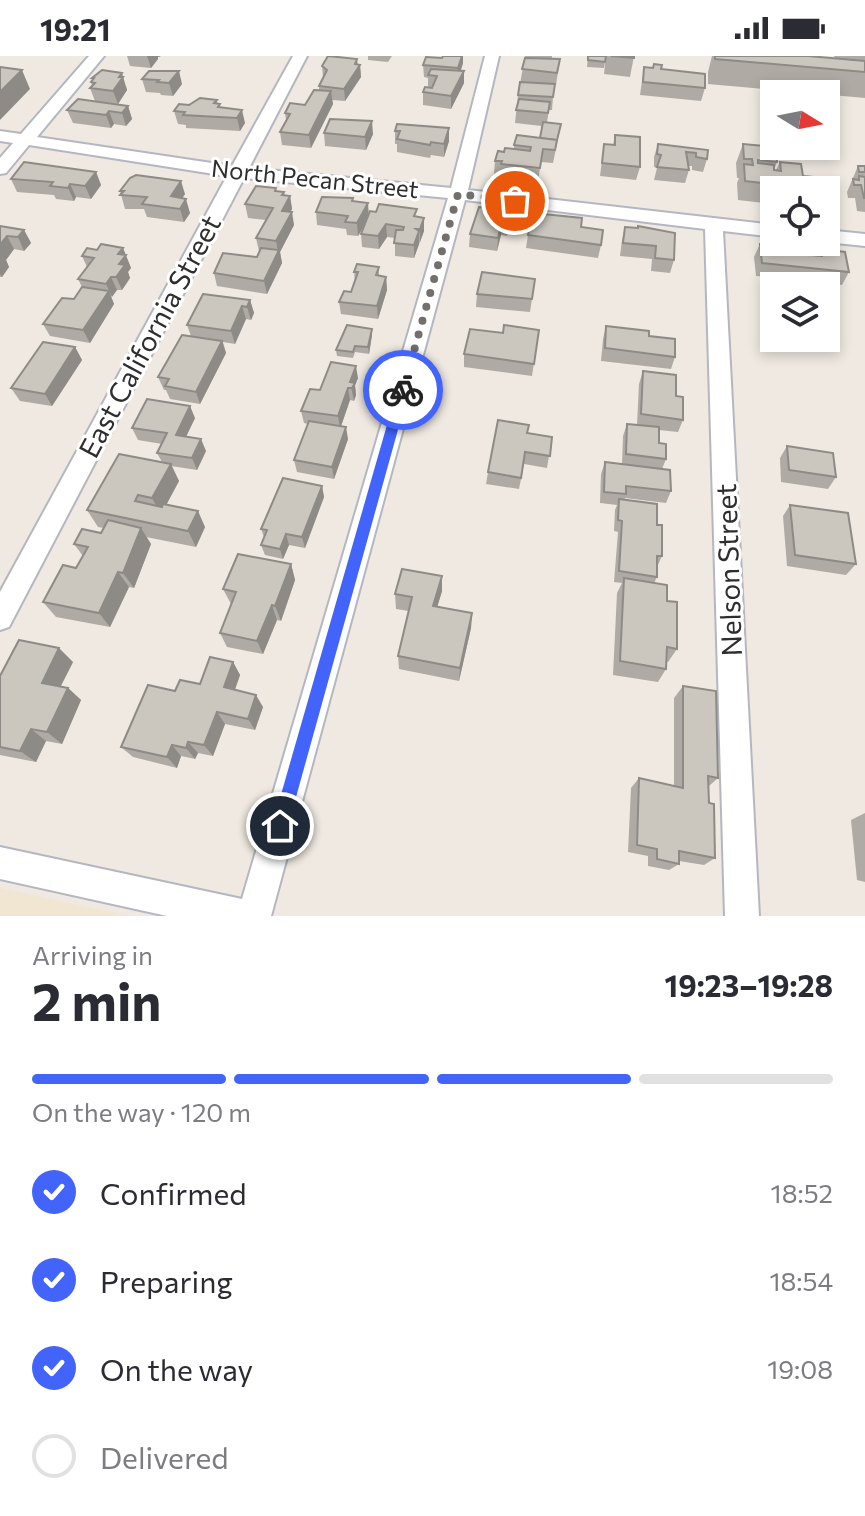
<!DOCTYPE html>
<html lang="en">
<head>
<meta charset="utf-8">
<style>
  :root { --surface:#fff; --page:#f2f2f3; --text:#2b2b33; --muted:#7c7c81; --line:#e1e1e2; --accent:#4264fb }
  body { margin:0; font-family:Commissioner,sans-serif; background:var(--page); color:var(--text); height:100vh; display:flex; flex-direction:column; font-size:30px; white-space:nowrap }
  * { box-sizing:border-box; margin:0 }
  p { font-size:26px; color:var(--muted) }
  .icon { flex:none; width:44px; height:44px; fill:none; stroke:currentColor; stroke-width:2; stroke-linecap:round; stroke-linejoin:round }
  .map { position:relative; height:860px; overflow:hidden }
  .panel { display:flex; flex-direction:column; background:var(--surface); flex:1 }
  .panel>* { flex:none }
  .needle { width:52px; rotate:100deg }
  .buttons { position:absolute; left:760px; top:24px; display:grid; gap:16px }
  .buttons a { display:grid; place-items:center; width:80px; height:80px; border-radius:0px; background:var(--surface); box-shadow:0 4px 12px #0003; font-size:40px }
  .pin { position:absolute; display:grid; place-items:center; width:68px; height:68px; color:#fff; margin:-34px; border:4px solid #fff; border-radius:50%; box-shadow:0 2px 8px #0007 }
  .courier { position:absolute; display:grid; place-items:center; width:80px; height:80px; margin:-40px; border:6px solid #4264fb; border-radius:50%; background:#fff; color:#222; box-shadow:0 2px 10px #0007 }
  .head em { font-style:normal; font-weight:700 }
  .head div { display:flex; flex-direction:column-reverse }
  .head { display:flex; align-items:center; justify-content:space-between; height:136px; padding:0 32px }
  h1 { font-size:52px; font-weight:700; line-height:60px }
  .bar { display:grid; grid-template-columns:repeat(4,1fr); gap:12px 8px; align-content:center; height:96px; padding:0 32px }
  .bar i { height:10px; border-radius:6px; background:var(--line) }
  .bar .active { background:var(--accent) }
  .bar p { grid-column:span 4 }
  ol { padding:0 32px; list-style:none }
  li { display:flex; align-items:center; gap:24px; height:88px }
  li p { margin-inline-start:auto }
  li .icon { padding:8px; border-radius:50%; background:var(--accent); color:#fff; stroke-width:4 }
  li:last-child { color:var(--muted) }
  li i { width:44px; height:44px; border:4px solid var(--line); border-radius:50% }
  .status { display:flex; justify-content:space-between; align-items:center; height:56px; padding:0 40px; background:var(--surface); direction:ltr }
  .status svg { height:22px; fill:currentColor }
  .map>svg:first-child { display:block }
  .education { fill:#f0e6d1 }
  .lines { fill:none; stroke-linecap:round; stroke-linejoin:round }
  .minor-casing { stroke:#b4b7c1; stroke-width:4 }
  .minor { fill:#fff; fill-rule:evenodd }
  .wall { fill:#afaba4 }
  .shaded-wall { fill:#8e8b86 }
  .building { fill:#cbc7bf; stroke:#8e8b86; stroke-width:2 }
  .route { fill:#4264fb }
  .done { stroke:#726f6d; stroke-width:8; stroke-dasharray:0 14.4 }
  .labels { text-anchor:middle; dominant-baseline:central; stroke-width:6; stroke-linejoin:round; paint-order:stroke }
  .far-street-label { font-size:24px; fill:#2e2e2e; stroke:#fff }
  .street-label { font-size:28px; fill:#2e2e2e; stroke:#fff }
</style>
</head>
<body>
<div class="status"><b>19:21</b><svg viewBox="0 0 49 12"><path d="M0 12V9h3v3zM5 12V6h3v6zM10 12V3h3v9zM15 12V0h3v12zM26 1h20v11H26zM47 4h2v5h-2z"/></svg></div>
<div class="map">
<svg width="865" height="860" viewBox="0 0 865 860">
  <rect width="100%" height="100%" fill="#efe9e1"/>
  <path class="education" d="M0,832L128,860H0Z"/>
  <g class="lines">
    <defs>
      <g id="minor">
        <path d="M89,0H104L37,81L232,110L293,0H307L249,112L451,132L485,0H499L468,134L774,169V181L723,175L759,860H725L705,173L465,144L271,860H167L0,823V791L242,843L448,142L244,122L9,571L0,574V536L227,120L29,89L6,117L0,118V102L13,87L0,85V75L21,78Z"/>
        <path d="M826,174L865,178V190L826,186Z"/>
      </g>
    </defs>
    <use href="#minor" class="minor-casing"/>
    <use href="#minor" class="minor"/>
  </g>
  <g class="wall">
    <path d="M127,0H161L158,1V3L151,12L130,10Z"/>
    <path d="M368,0H392L388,6L368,4Z"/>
    <path d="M443,0H463V7L461,14L464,15V27L451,53L423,49V36L428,31V22L424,21L423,9L442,2Z"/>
    <path d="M525,0H552V3H560L556,29H554L552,54H549L547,66L561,68L553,107L541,106L538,125L500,122V118H494L495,105L504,96L514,93V89L540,82L542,70L515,67L518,39Z"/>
    <path d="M588,0L605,6L604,12L587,11Z"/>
    <path d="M606,0H634L630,21L604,18Z"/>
    <path d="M712,0H808L835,2L834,0H865V42L708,28V16Z"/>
    <path d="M360,9L361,21L345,45L332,44L333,48L311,92L282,89L280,76L286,64L285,57L305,49L319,34V30L323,21L322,10Z"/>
    <path d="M644,11L661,13L705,32L701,45L640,39Z"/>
    <path d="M149,15L182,28L173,40L161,39L160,37L146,36L142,23Z"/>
    <path d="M92,22L126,30L127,34L118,48L95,45L90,32L92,30L91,26L93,24Z"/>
    <path d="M217,44V48L220,51L245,67L240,75L186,72V69L178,68L174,55L189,49Z"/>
    <path d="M128,50L132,63L126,70L114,68L111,72L73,67L67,54Z"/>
    <path d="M395,75L449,85L444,101L431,99L430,102L397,96V88H395Z"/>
    <path d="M324,77L373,78L366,94L325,90Z"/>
    <path d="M615,79L640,111L636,124L600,120L604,88L613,89Z"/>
    <path d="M658,88L708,94L707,103L703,116L692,114V110H688L689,114L685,127L654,124L657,112L654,111V101Z"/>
    <path d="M743,88L777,106L774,114H776L780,106L803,120L815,133V134H774V148L738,144L737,127L739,122H737L736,107Z"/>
    <path d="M858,110H865V156L857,155L855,142H848L847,136Z"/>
    <path d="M96,116L101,129L91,143L76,141L74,145L56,143L54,139L17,136L11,123Z"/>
    <path d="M120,135L185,138L182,142L190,157L184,166L147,161L144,153H125Z"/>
    <path d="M277,135L284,136V139L290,140L292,153L290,156L294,169L280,196L282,207L267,238L217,230L214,217L257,201L259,195L256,182L266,164L248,162L245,148Z"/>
    <path d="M353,146L369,159L417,161L424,175L414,202L395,200V182L387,181L379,193L362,191L361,178L365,168L358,180L347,179L346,173L317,169L316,156Z"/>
    <path d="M512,156L510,169L507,180L501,179L497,195L469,191L470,178Z"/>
    <path d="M0,170L24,174L31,187L24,195L14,193L6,204L9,211L2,221H0Z"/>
    <path d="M581,171L601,189L598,202L526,192L528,179Z"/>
    <path d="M625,171L638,172L674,204L670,217L651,215L652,203L620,200L622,184Z"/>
    <path d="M760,188L799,198L817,200L821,193L849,216L842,229L756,220L754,201Z"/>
    <path d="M123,192L131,212L128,216L130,222L122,234H117L111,241L114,248L90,287L50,280L43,268L74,243L82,231L78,223L87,211L82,200L97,194Z"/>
    <path d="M379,211V220L386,221L387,234L378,263L341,258L339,246L351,236L355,225L354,216Z"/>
    <path d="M535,223L530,256L476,251L477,238Z"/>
    <path d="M250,244L254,257L251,264L246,263L235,288L223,286L226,297L200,348L170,343L166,334H164L158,321L191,280L187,269Z"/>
    <path d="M606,270L649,280L675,301L671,313L601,305L603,283Z"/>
    <path d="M372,273V279L369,298L355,296L353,302L337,300L336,294Z"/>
    <path d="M539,274L532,320L464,311V298L503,277Z"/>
    <path d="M75,291L82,304L52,350L20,345L11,332Z"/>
    <path d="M643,315L676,340L683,364L678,376L659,374V387L666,403L662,413L671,435L666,447L625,442L624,444L657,469L662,500L657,511V521L654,527L667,545L677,593L668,606H666V613L658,626L613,619L617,537L622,527L614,526L618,476L614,475L615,454L617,449L600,447L601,418L605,406L622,408L623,380L627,368L637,369L639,328Z"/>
    <path d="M358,322L355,329L356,339L354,345L350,344L341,370L348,383L334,423L297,416L294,404L308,368L304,367L301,355L320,334Z"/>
    <path d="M195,362L186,381L206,395L197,414L171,410L179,425L166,448L205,471L196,491L146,481L151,488L134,532L129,531L110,571L56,561L43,546L76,512L83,500L74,488L101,477L104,472L98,471L87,454L162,406L157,397L162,388L138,384L132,372Z"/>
    <path d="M527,377L552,381L547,412L524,408L519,433L486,428L488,416Z"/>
    <path d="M787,390L836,421L828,433L781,426L780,402Z"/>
    <path d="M322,430L324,441L305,492L289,489L283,503L265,499L261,489L264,481L261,473Z"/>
    <path d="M790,449L856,508L846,519L787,510L783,460Z"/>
    <path d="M291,508L295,524L281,565L277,564L263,598L227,591L220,577L231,548L223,533Z"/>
    <path d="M442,520V535L437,551L472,557L471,572L459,625L399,613L398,600L409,555L396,553L395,538Z"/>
    <path d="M73,606L61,630L68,632L81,644L62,688L46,685L36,706L0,699V620Z"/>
    <path d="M233,606L240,619L235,634L263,651L255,674L225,668L213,700L198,697L195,703L181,700L177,712L133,701L121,691L175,635L200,628Z"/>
    <path d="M683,630L718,722L709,730V747L715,802L704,809L679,805V808L669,814L648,810V800L628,796L631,732L639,722L674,730V642Z"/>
    <path d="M865,757V826L857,824L851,764Z"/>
  </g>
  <g class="shaded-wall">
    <path d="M147,0H161L158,1V3L151,12Z"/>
    <path d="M462,0H463V7L457,25L458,12Z"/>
    <path d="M357,3L358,12L360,9L361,21L345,45L344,33Z"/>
    <path d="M22,14L30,33L0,64V36Z"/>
    <path d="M179,15L182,28L173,40L169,27Z"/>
    <path d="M464,15V27L451,53V40Z"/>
    <path d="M122,17L127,34L118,48L113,35L119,21Z"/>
    <path d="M331,35L333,48L311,92L309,79Z"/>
    <path d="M128,50L132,63L126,70L122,57Z"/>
    <path d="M242,54L245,67L240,75L237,62Z"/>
    <path d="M109,55L114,68L111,72L106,59Z"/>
    <path d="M372,65L373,78L366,94L365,81Z"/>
    <path d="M449,72V85L444,101V88Z"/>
    <path d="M96,116L101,129L91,143L85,130Z"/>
    <path d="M181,125L185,138L175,153L171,140Z"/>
    <path d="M70,128L76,141L74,145L68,132Z"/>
    <path d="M284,136L286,148L290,140L292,153L284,168L282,155Z"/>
    <path d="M186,143L190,157L184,166L180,153Z"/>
    <path d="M368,147L369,161L358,180L357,167Z"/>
    <path d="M292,156L294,169L280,196L282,207L267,238L264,225L278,196L276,185Z"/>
    <path d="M424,162V175L420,186V173Z"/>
    <path d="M502,166L501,179L497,195L498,182Z"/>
    <path d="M386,168L387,181L379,193L378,180Z"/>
    <path d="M24,174L31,187L24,195L18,181Z"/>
    <path d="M419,175V188L414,202V189Z"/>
    <path d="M7,180L14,193L6,204L9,211L2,221L0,218V189Z"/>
    <path d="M123,192L131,212L128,216L130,222L122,234L116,221L118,198Z"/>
    <path d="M111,221L117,234L112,241L106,228Z"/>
    <path d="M386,221L387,234L378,263L377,250Z"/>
    <path d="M109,235L114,248L90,287L83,274Z"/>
    <path d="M250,244L254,257L251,264L247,251Z"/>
    <path d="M242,250L246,263L235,288L231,275Z"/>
    <path d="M372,273V279L369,298L368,291Z"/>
    <path d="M222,285L226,297L200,348L196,336Z"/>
    <path d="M75,291L82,304L52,350L45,338Z"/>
    <path d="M356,310L358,322L355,329L356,339L354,345L350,326Z"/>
    <path d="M348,332L350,344L340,373L338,360Z"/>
    <path d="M190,350L195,362L181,391L176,379Z"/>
    <path d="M346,371L348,383L334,423L332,411Z"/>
    <path d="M201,383L206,395L197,414L192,402Z"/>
    <path d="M171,408L179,425L161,459L152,442Z"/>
    <path d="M322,430L324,441L305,492L302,481Z"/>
    <path d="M198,455L205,471L196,491L188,475Z"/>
    <path d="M141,472L151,488L134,532L123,517Z"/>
    <path d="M286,478L289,489L283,503L280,493Z"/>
    <path d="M291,508L295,524L281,565L275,550Z"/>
    <path d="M118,516L129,531L110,571L99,557Z"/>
    <path d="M442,520V535L433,565V550Z"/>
    <path d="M272,549L277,564L263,598L257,585Z"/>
    <path d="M472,557L471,572L459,625L460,612Z"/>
    <path d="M59,592L73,606L56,639L42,627Z"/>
    <path d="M233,606L240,619L231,644L224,631Z"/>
    <path d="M68,632L81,644L62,688L47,676Z"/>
    <path d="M256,639L263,651L255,674L248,663Z"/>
    <path d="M217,656L225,668L213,700L204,689Z"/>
    <path d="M31,673L46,685L36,706L20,695Z"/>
    <path d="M188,686L198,697L195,703L186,692Z"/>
    <path d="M172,689L181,700L177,712L167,701Z"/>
  </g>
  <g class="building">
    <path d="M328,0L357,3L355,8L360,9L344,33L319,30L327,14L322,10Z"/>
    <path d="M443,0H462L458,12L423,9L426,1L442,2Z"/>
    <path d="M588,0H606L605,6L588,4Z"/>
    <path d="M611,0H634V2Z"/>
    <path d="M715,0H808L865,5V16L715,3Z"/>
    <path d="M525,2L560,3L557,17L522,13Z"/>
    <path d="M654,8L662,9L661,13L705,18V32L643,26L644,11L653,12Z"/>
    <path d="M0,11L22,14L0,36Z"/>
    <path d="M431,13L464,15L451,40L423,36L425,31L432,32L437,20L428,19Z"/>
    <path d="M102,14L122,17L119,21H123L113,35L90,32L95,27L91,26L94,22H92Z"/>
    <path d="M149,15H179L169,27L157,26L159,24L142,23Z"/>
    <path d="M520,26L555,28L553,41L518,39Z"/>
    <path d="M314,34L331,35L309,79L280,76L290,58L285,57L290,47L305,49Z"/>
    <path d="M200,42L217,44L214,47L220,48L218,51L242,54L237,62L183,59L185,56L174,55L179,48L189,49Z"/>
    <path d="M78,43L128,50L122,57L109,55L106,59L67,54Z"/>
    <path d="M519,43L550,46L548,57L516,54Z"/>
    <path d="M330,63L372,65L365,81L324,77Z"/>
    <path d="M543,66L561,68L557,84L540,82Z"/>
    <path d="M397,68L449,72L444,88L431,86L430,89L397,83L400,75H395Z"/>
    <path d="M517,79L557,84L555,94L543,93L540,112L501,108L502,105H495L498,95L504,96L505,92L530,95L531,91L514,89Z"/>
    <path d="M615,79L640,81V111L602,107L604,88L615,89Z"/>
    <path d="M658,88L708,94L707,103L696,101V97L686,96L689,114L657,111L661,99L657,98Z"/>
    <path d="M743,88L776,91L777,106L758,104V107L774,109V114L781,115L780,106L801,108L803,120L813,121L815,133L745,125L744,108L753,109L752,103H744Z"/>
    <path d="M24,106L96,116L85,130L70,128L68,132L50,130L53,126L11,123Z"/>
    <path d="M858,110H865V116H859Z"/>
    <path d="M136,119L181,125L171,140L186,143L180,153L142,148L147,141L120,139L124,135H120L130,122Z"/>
    <path d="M859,120L865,121V142H864L861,129H854L853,123L859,124Z"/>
    <path d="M256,130L276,132L275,135L284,136L282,139L290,140L282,155L292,156L276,185L256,182L273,152L245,148Z"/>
    <path d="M322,141L353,142L352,145L368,147L357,167L345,166L348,160L316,156Z"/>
    <path d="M379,148L417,153L414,160L424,162L420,173H416L419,175L414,189L394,187L396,174H403L404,171L386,168L378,180L361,178L370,155L376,156Z"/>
    <path d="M479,151L512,156L508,167L502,166L498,182L470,178Z"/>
    <path d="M533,157L582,162L581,171L603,174L601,189L528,179Z"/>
    <path d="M0,170L24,174L18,181L7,180L0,189Z"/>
    <path d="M638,170L675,177L674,204L655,202L656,190L623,187L625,171L638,172Z"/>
    <path d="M101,188L123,192L118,198L126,199L119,208L125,209L116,221H111L106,228L78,223L94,202L82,200L87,192L97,194Z"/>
    <path d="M760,188L798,191L799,198L822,200L821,193L845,196L849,216L762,207Z"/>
    <path d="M261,192L279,194L264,225L214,217L223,197L257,201Z"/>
    <path d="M357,208L379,211L376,219L386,221L377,250L339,246L344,235L351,236L358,216H354Z"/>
    <path d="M482,216L535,223L532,243L477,238Z"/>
    <path d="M82,231L109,235L83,274L43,268L62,242L74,243Z"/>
    <path d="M203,238L250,244L247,251L242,250L231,275L187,269Z"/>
    <path d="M347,269L372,273L368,291L355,290L353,296L336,294Z"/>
    <path d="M504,269L539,274L534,308L464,298L470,273L503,277Z"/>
    <path d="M606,270L649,275V280L675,283V301L605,292Z"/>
    <path d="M182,279L222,285L196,336L165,330L169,323L158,321Z"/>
    <path d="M43,286L75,291L45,338L11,332Z"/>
    <path d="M331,306L356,310L350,326L355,327L352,332H348L338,360L301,355L310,333L320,334Z"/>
    <path d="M643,315L676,319V340L683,341V364L641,358Z"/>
    <path d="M147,343L190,350L176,379L201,383L192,402L157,397L167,377L132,372Z"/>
    <path d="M498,364L529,369L527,377L552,381L550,400L525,396L521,422L488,416Z"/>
    <path d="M309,365L346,371L332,411L294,404Z"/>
    <path d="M627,368L659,371V387L666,388V403L626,398Z"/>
    <path d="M787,390L833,397L836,421L789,414Z"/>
    <path d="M119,398L171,408L152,442L138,439L135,445L162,451L163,448L198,455L188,475L87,454Z"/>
    <path d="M605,406L670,414L671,435L626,430V438L604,436Z"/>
    <path d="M283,422L322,430L302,481L286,478L280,493L261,489L267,474L261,473Z"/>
    <path d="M619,443L657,448V469H662V500H657V521L619,515L622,465L618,464Z"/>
    <path d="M790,449L848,457L856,508L795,499Z"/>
    <path d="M108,464L141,472L123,517L118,516L99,557L43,546L63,509L76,512L88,491L74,488L82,473L101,477Z"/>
    <path d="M238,498L291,508L275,550L272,549L257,585L220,577L236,536L223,533Z"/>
    <path d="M402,513L442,520L433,550L472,557L460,612L398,600L412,541L395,538Z"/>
    <path d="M624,522L667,529V545L677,546V593L667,591L666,613L620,605Z"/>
    <path d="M19,584L59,592L42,627L68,632L47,676L31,673L20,695L0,691V620Z"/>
    <path d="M210,601L233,606L224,631L256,639L248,663L217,656L204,689L188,686L186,692L172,689L167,701L121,691L148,629L175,635L180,624L200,628Z"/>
    <path d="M683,630L716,635L718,722L708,720L709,747L714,748L715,802L679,795V808L657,803V793L637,789L639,722L683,732Z"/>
  </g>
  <path class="route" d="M403,329L409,334L288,770L286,776L280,778L274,776L272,770L397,334Z"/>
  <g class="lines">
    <path class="done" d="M403,334L458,138L515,145"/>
  </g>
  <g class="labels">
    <g class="far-street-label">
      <text transform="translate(315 122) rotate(6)">North Pecan Street</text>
    </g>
    <g class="street-label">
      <text transform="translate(149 280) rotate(-62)">East California Street</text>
      <text transform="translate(728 514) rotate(-92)">Nelson Street</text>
    </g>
  </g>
</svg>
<div class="buttons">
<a><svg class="needle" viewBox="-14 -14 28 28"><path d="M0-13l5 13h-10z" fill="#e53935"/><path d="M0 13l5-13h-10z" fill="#7c7c81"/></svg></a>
<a><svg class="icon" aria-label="locate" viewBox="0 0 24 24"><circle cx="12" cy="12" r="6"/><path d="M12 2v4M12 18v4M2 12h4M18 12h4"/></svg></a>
<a><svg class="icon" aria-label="layers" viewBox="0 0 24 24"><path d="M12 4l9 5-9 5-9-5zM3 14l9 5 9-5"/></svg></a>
</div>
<div class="pin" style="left:515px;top:145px;background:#ea580c"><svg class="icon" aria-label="bag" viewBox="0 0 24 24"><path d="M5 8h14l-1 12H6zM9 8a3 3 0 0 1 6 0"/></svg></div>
<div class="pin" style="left:280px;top:770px;background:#1f2937"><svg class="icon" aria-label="home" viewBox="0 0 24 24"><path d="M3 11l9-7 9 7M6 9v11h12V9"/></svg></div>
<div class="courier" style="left:403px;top:334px"><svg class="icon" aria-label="bike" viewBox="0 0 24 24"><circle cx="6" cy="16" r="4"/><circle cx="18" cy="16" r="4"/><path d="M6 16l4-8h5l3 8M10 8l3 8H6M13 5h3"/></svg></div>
</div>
<section class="panel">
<div class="head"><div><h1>2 min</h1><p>Arriving in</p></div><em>19:23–19:28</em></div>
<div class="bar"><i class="active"></i><i class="active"></i><i class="active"></i><i></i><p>On the way · 120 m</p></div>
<ol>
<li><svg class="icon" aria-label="check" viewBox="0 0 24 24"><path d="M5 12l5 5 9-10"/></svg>Confirmed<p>18:52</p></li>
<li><svg class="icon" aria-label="check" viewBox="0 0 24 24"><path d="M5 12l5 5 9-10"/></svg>Preparing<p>18:54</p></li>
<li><svg class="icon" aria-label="check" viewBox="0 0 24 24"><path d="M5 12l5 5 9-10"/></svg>On the way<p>19:08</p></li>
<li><i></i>Delivered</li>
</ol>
</section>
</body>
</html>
